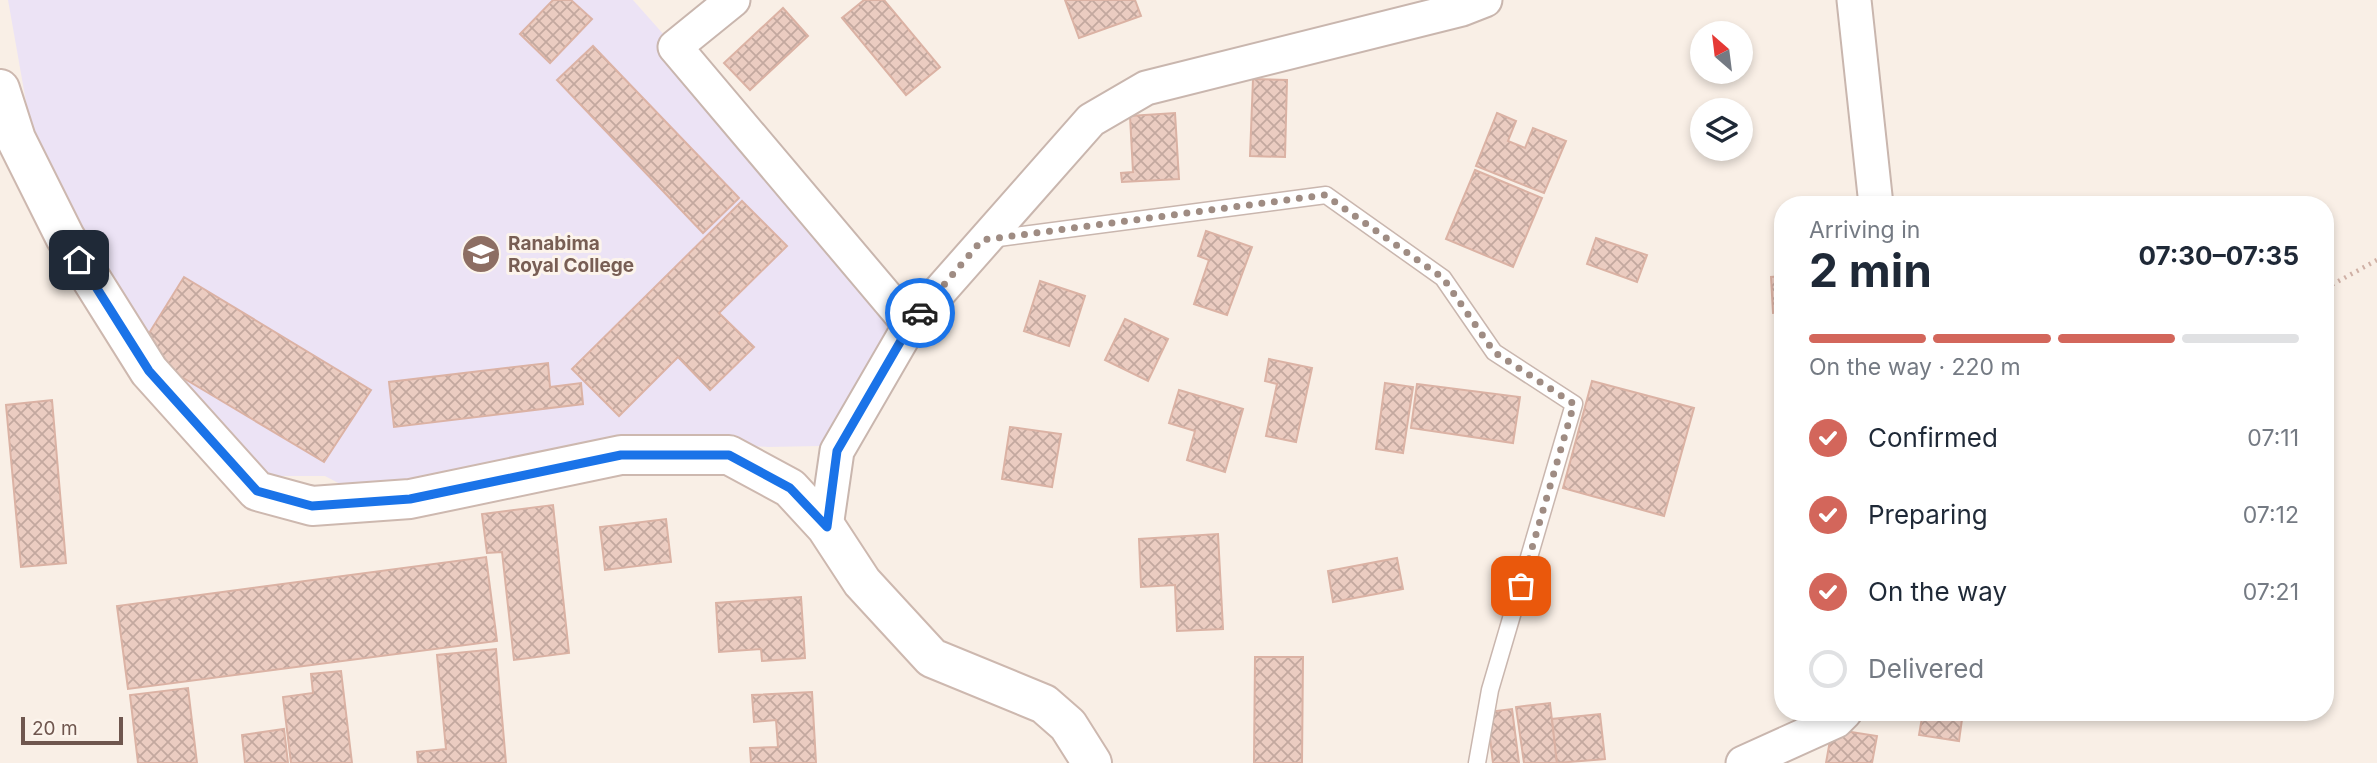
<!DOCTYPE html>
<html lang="en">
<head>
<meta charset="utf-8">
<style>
  :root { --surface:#fff; --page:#f6f6f7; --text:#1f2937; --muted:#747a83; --line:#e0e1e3; --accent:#d3665b }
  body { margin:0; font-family:Inter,sans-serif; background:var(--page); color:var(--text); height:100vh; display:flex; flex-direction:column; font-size:26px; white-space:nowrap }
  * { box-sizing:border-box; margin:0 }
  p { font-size:23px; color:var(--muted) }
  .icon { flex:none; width:38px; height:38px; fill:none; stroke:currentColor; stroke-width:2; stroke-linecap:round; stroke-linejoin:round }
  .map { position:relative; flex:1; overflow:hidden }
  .sheet { position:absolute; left:1774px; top:196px; width:560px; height:525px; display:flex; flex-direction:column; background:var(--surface); border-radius:28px; box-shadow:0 4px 10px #0003 }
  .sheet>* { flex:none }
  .needle { width:46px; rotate:332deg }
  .buttons { position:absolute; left:1690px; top:21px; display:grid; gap:14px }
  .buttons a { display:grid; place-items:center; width:63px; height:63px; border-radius:50%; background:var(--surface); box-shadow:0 4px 10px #0003; font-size:35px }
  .scale { position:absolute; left:21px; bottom:18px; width:102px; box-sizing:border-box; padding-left:7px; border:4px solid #6f564e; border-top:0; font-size:19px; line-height:24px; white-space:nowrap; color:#6f564e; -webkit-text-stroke:5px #fcf4ec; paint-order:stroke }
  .pin { position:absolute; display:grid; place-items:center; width:60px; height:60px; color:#fff; margin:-30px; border-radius:14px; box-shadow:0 4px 10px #0006 }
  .courier { position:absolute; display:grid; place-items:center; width:70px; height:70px; margin:-35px; border:5px solid #1a73e8; border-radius:50%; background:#fff; color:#222; box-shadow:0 2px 9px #0007 }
  .summary em { font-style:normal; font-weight:700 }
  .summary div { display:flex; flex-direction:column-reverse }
  .summary { display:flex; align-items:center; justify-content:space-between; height:119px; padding:0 35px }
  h1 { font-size:46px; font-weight:700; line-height:52px }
  .bar { display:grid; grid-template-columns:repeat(4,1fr); gap:10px 7px; align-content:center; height:84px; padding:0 35px }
  .bar i { height:9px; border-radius:5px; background:var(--line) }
  .bar .active { background:var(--accent) }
  .bar p { grid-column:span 4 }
  ol { padding:0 35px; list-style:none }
  li { display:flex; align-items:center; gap:21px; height:77px }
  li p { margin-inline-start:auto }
  li .icon { padding:7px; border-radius:50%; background:var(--accent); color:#fff; stroke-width:4 }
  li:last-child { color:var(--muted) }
  li i { width:38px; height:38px; border:4px solid var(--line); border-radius:50% }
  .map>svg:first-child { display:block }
  .education { fill:#ece3f5 }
  .building { fill:url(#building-cross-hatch); stroke:#dbb2a4; stroke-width:2 }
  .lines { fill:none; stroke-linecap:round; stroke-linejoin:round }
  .lane-casing { stroke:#c9b6ae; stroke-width:19 }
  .street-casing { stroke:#c9b6ae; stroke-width:37 }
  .secondary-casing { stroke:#cdb8af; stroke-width:42 }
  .path { stroke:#cfb0a5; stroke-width:4.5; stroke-dasharray:2 5; stroke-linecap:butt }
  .lane { stroke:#fff; stroke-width:16 }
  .street { stroke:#fff; stroke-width:33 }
  .secondary { stroke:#fff; stroke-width:38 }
  .done { stroke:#9f8c83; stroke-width:7; stroke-dasharray:0 12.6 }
  .route { stroke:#1a73e8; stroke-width:9 }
  .labels { text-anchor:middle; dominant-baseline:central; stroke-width:6; stroke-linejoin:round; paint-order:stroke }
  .education-label { font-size:19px; font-weight:bold; fill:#785e54; stroke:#fcf4ec; text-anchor:start }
</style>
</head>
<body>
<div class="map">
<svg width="2377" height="763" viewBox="0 0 2377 763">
  <defs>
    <pattern id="building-cross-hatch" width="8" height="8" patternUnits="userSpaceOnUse" patternTransform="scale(1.75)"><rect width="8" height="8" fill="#ebccc1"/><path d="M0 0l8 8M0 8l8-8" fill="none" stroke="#c3a89f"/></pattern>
  </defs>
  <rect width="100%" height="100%" fill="#f9efe6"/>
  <path class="education" d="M8,0H633L728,107L904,296L827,444L820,446L768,447L661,440L359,494L325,476H265L204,418L76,226L31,130Z"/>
  <g class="building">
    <path d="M553,0H571L592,19L550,63L520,34Z"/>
    <path d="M864,0H884L940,67L906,95L842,18Z"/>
    <path d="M1065,0H1135L1141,16L1079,38Z"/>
    <path d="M783,8L808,36L750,90L724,63Z"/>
    <path d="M593,46L739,198L703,233L557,80Z"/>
    <path d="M1253,79L1287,80L1285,157L1250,156Z"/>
    <path d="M1175,113L1179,179L1122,182L1121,173L1133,172L1130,116Z"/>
    <path d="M1497,113L1516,121L1508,141L1525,148L1533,128L1566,141L1544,193L1476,166Z"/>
    <path d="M1475,170L1542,198L1513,267L1446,239Z"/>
    <path d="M742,201L787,246L719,313L754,347L710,390L678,357L619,416L572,369Z"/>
    <path d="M1206,231L1252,247L1227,315L1194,304L1209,260L1198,256Z"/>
    <path d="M1596,238L1647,255L1637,282L1587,264Z"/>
    <path d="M1783,276V312L1773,313L1771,277Z"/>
    <path d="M184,277L371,390L324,462L138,351Z"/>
    <path d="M1040,281L1085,296L1069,346L1024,331Z"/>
    <path d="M1125,319L1168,339L1148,381L1105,360Z"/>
    <path d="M1269,359L1312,368L1296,442L1266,436L1277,384L1265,381Z"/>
    <path d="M548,363L550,387L581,383L583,404L394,427L389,382Z"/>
    <path d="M1592,381L1694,408L1664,516L1563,488Z"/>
    <path d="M1385,383L1413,387L1403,453L1376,449Z"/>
    <path d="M1417,384L1520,397L1513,443L1411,428Z"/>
    <path d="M1179,390L1243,409L1225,472L1187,460L1195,431L1169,423Z"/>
    <path d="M52,400L66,563L21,567L6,405Z"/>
    <path d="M1010,427L1061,434L1052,487L1002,479Z"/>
    <path d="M553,505L569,653L514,660L502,552L487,553L482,514Z"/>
    <path d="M666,519L671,562L605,570L600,527Z"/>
    <path d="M1218,534L1223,629L1177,631L1175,585L1141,587L1139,539Z"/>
    <path d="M486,557L497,641L128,689L117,606Z"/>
    <path d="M1397,558L1403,589L1333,602L1328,571Z"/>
    <path d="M801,597L805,658L762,661L761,649L719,652L716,603Z"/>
    <path d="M496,649L506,763H418L417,752L446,749L437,655Z"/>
    <path d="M1255,657H1303L1302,763H1254Z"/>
    <path d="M341,671L352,763H291L283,697L313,693L311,674Z"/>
    <path d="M188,688L197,763H138L130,695Z"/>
    <path d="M812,692L816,763H751L750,748L778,747L776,720L754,722L752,695Z"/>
    <path d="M1550,703L1557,763H1524L1516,707Z"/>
    <path d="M1512,709L1519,763H1493L1487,712Z"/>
    <path d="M1923,712H1963L1959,741L1919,735Z"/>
    <path d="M1996,712H2037L2036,719Z"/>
    <path d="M1600,714L1605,759L1557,763L1552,719Z"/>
    <path d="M284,729L288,763H245L242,735Z"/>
    <path d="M1832,729L1877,736L1872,763H1826Z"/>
  </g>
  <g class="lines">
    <defs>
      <path id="lane" d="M991,239L1326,195L1443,278L1494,352L1574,404L1490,690L1477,763"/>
      <g id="street">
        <path d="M733,0L675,47L910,325"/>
        <path d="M1854,0L1876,205"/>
        <path d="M826,527L837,451L910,325L1091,120L1146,88L1462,9L1485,0"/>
        <path d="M1743,763L1836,721L1845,712"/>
      </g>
      <path id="secondary" d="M0,89L16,139L65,237L149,371L257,491L312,506L410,499L621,455H729L790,488L826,527L862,582L932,658L1044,704L1068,725L1092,763"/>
    </defs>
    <use href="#lane" class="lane-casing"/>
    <use href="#street" class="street-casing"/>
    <use href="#secondary" class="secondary-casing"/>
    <path class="path" d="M2326,288L2377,260"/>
    <use href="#lane" class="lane"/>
    <use href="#street" class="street"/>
    <use href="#secondary" class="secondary"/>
  </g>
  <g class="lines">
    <path class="done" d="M920,313L982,240L1325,195L1443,278L1494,352L1574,404L1521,586"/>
    <path class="route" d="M79,260L149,371L257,491L312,506L410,499L621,455H729L790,488L827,527L837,451L910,325L920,313"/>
  </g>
  <defs>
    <symbol id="school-disc" viewBox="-11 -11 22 22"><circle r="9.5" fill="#8d6e63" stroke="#fcf4ec"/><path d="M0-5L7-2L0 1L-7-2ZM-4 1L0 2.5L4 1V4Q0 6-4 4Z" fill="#fff"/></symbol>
  </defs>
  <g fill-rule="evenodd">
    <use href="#school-disc" x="459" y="232" width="44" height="44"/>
  </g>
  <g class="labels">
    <g class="education-label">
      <text x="508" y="243">Ranabima<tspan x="508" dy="22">Royal College</tspan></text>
    </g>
  </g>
</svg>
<div class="buttons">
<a><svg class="needle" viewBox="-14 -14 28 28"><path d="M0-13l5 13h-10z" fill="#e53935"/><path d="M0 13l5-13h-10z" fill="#747a83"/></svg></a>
<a><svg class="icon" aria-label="layers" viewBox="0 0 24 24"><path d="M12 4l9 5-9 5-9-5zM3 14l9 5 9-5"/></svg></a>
</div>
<div class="scale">20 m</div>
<div class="pin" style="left:1521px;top:586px;background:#ea580c"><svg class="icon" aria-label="bag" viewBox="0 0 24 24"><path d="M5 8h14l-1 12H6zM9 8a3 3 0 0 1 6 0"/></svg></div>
<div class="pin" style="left:79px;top:260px;background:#1f2937"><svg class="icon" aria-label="home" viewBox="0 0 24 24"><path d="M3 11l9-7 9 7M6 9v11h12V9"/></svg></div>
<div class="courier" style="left:920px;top:313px"><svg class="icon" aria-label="car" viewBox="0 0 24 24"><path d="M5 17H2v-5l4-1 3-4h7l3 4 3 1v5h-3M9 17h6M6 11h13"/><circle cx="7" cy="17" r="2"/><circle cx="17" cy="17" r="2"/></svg></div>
<section class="sheet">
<div class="summary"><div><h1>2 min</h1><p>Arriving in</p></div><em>07:30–07:35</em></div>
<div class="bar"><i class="active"></i><i class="active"></i><i class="active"></i><i></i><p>On the way · 220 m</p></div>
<ol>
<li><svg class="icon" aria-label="check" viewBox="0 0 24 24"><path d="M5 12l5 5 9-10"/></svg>Confirmed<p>07:11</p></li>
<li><svg class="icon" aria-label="check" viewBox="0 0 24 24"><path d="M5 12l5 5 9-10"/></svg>Preparing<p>07:12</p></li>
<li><svg class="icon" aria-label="check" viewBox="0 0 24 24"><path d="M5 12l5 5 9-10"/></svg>On the way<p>07:21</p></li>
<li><i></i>Delivered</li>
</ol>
</section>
</div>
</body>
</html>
